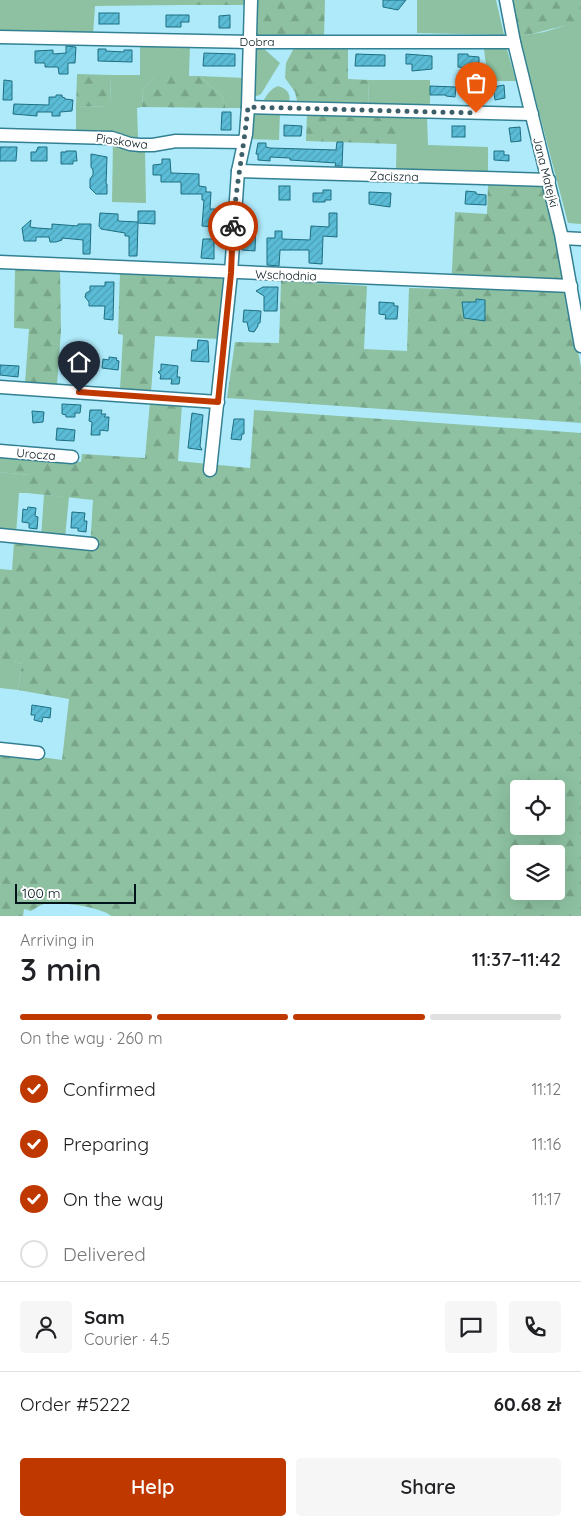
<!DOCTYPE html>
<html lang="en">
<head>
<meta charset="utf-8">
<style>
  :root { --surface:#fff; --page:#f6f6f6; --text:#202124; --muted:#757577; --line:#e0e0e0; --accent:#bf3800 }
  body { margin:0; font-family:Quicksand,sans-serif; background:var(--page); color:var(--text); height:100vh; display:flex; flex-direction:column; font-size:19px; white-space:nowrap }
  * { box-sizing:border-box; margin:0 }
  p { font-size:16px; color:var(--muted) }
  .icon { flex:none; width:28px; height:28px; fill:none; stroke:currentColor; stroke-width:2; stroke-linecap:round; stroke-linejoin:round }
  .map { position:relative; height:916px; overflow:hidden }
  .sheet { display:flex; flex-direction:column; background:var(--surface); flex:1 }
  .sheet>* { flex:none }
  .fabs { position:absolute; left:510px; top:780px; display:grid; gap:10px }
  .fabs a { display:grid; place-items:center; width:55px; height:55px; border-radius:5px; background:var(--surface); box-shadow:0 5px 20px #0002; font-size:25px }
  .scale { position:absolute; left:15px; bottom:12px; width:121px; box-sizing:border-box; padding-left:5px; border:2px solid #00141a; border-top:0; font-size:14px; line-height:18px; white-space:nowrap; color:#00141a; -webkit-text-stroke:4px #fff; paint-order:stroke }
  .pin { position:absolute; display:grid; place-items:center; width:42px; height:42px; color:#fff; margin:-51px -21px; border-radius:50% 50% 50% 0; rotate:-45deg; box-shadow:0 0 5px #0007 }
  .pin .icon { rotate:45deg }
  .courier { position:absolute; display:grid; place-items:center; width:50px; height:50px; margin:-25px; border:4px solid #bf3800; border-radius:50%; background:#fff; color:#222; box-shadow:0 1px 6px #0007 }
  .head em { font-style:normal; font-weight:600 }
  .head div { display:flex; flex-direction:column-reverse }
  .head { display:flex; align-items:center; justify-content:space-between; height:85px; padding:0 20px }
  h1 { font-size:32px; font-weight:600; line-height:38px }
  .bar { display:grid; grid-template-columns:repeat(4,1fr); gap:8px 5px; align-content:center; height:60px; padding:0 20px }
  .bar i { height:6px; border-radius:4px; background:var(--line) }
  .bar .active { background:var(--accent) }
  .bar p { grid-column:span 4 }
  .line { display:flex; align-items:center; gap:12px; padding:0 20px; border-top:1px solid var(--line) }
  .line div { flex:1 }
  .round { display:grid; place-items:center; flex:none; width:52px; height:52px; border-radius:5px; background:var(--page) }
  ol { padding:0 20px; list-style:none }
  li { display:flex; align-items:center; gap:15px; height:55px }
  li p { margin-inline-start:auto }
  li .icon { padding:5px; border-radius:50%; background:var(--accent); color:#fff; stroke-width:4 }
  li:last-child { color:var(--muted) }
  li i { width:28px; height:28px; border:2px solid var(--line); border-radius:50% }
  .button { display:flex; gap:10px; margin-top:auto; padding:10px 20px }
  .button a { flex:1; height:58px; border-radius:5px; background:var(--accent); color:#fff; font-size:20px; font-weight:600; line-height:58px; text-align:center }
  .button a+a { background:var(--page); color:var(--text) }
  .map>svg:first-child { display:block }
  .green { fill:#8dc1a1 }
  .forest { fill:url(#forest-firs); fill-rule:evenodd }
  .building { fill:url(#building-hatch); stroke:#1d6e81 }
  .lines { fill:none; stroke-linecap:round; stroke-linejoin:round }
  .minor-casing { stroke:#338093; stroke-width:15 }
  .minor { stroke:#fff; stroke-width:12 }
  .done { stroke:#3d5f69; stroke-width:5; stroke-dasharray:0 9 }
  .route { stroke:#bf3800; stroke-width:6 }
  .labels { text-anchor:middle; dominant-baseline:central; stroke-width:4; stroke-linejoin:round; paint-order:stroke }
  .street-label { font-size:12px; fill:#00141a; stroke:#fff }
</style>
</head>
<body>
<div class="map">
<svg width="581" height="916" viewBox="0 0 581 916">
  <defs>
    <pattern id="forest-firs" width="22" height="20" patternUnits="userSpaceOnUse" patternTransform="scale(1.25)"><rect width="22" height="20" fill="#8dc1a1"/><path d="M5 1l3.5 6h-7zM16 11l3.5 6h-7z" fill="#78a58a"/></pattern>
    <pattern id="building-hatch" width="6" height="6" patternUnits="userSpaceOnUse" patternTransform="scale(1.25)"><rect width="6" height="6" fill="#5abcd6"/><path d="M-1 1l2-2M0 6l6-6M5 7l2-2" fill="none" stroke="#4ca1b7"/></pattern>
  </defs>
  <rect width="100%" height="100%" fill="#afeafb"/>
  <g class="green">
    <path d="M0,0H180V5L95,6L93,35L0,34Z"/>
    <path d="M417,0H496L504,35L417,33Z"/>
    <path d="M570,24H581V224L568,223L519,36L544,32Z"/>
    <path d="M140,44L190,46L189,76H155L143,89L142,107L137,108L138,138L119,137L115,132L76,131V106L110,107L111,75H140Z"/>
    <path d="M262,47L280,63L261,94L257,96L252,94L254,55L257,48Z"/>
    <path d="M484,49H507L516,81H488Z"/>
    <path d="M199,76L245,78L241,108H226L222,96Z"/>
    <path d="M369,80H430V109L368,108Z"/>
    <path d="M278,86C288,89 292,95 288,105L262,104C265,97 270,89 278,86Z"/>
    <path d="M254,111L280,112L279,140L250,139Z"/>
    <path d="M397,116L427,117L428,145L488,147V175L396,171Z"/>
    <path d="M113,142L145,149L146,203L112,202Z"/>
    <path d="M0,472L30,475L27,493H19L16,535L0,533Z"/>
    <path d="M44,495L69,497L65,538L41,537Z"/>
    <path d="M4,661H14L22,664L18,690L0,688V663Z"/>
  </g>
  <g class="forest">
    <rect x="180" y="0" width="67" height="5"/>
    <path d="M254,0H325L324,38H255Z"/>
    <path d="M512,0H581V24C560,24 540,34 519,36Z"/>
    <path d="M295,46H348V79L369,80L368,108L298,105L295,92L285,78L286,63Z"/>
    <path d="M77,74L111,75L110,107L76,106Z"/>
    <path d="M155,76H199L222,96L226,108L142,107L143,89Z"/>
    <path d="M307,113L397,116V144L306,141Z"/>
    <path d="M488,184L543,186L556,239L581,367V423L227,398L235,342L279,343L281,281L367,286L364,349L407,351L409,288L451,289L455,212L487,214Z"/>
    <path d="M15,268L60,270L61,330L57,385L25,383L29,329L14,328Z"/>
    <path d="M120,273L223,278L220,339L155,336L151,393L120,390L123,335L118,334Z"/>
    <path d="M150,402L182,405L178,461L250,468L254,410L581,433V916H111C102,907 58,901 45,904C41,904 35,909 31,911L24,909L23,916H0V751L62,760L69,699L18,690L22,664L14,661L0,663V569L12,570L14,542L90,548L93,500L27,493L29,475L0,472V456L81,462L82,454L145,458ZM519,789H556V826H519ZM519,854H556V891H519Z"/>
  </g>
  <g class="building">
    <path d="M383,0H406L398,10L383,7Z"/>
    <rect x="99" y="13" width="20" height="11"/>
    <path d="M166,15H189V22H181V27H166Z"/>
    <path d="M230,15V28H219V16Z"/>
    <path d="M66,46L76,47L75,63H68V74H59L58,67H45V63H35V51L53,50V54L66,53Z"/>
    <path d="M98,49H106V51L124,52V50H132V62L98,61Z"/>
    <path d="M204,53L235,54V66H203Z"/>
    <path d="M356,54L385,55V66H355Z"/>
    <path d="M406,54L432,56V69L412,71V64H406Z"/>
    <path d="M458,54H468V56L479,57V69L458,67Z"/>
    <path d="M4,80L12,81V100H3Z"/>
    <path d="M471,84L481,85V100H472V95L468,94V88H471Z"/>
    <path d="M504,85L505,98L495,100L493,87Z"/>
    <path d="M430,86L456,87L455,97L446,96V95H430Z"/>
    <path d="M56,95H62V97L65,98V99L73,100L72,111L60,112V116H52V112H37V116L13,114L14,104L49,105V97H56Z"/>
    <path d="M222,112H231V130H221Z"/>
    <path d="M284,125L302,126L301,136H284Z"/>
    <rect x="452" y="126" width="13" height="11"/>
    <path d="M520,127L521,141L511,142L509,128Z"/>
    <path d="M337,142H343L342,166H335L336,163L290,160V158L270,157V161L258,160V154H256L258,143H266V147L270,148L336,150Z"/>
    <path d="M0,147H17L16,161H0Z"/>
    <path d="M38,147H47V161H31V152H36Z"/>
    <path d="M66,151H76L77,161H73V164H61V152H66Z"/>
    <path d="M494,151H504V155H509V161L494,160Z"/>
    <path d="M91,154L107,157L106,184H107V194H96L90,188V179L93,175V170L91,167Z"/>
    <path d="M162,159H170L171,173L199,174V186L206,187V192H211L210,209H215L214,227L202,226L204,200H202V194H181V182H161V175H153V165L162,164Z"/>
    <rect x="279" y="186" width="11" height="14"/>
    <path d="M323,190H331V200H325V202H313V193H323Z"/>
    <path d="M466,191L476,192V194L486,195V205L465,204Z"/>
    <path d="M369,192L391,193L390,207L369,204Z"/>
    <path d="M138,211H155V224L138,223L137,256H129V236H125V233L101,229L99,226L100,213L118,214V221L138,222Z"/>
    <path d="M329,213H337V237L323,236L322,264L309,263V250H280L279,266L267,265V238H275V231H282V239L310,240L311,226L329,227Z"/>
    <path d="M31,220L30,227L37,228L52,229V224L78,226V224H91L90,254H83V240L62,238V240L56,242H50L49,237H36V241H24L22,228Z"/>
    <path d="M243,221L256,222L255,251L242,250Z"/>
    <path d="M203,239H214V259L201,258Z"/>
    <path d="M105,282H114L113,320L104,319L105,306H89V302L85,297L86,293L90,291V286H105Z"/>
    <path d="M263,287H278L277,311H264V296L256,291Z"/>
    <path d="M476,299L485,300V321L464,318L462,302H476Z"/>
    <path d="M379,302L394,303V306H398L397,319H385L386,315L379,314Z"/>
    <path d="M244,310L261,311L260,323H258V326L254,332L249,331L247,322H243Z"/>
    <path d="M198,340L208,341L209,362L191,361L192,350H197Z"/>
    <path d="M109,357L117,358L116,360L119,361L118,370L102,368L103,359L109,360Z"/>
    <path d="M161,364L178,366L177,377H180L179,384H171L172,379H160L161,375L158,372L161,370Z"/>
    <path d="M0,365L19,366L18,377L0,375Z"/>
    <path d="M62,404L81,405L80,413H75V417H66V415L62,414Z"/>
    <path d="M90,410H102L101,414H106L104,417H109L108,431L100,430V435H91L92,422L89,421Z"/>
    <path d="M32,411L44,412L43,422L33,423Z"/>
    <path d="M192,413L203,415L200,446L202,450L188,448Z"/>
    <path d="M234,419H244V434H242L241,440L231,439Z"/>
    <path d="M57,428L75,430L74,441L56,440Z"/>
    <path d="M28,507L36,508L35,516L38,517L37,529L29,528V523L22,522L23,509L27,510Z"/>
    <path d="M72,512L85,513L84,521H87L86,532L78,531V528H71Z"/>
    <path d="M32,705L51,708L50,718L43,717L42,722L34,720L35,715H31Z"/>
  </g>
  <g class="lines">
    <defs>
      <g id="minor">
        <path d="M506,0L514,42L561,234L581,346"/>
        <path d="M0,37L251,42H514"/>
        <path d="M248,107L532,114"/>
        <path d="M0,135L112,138L130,144L140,145H153L176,141L244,142"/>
        <path d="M238,171L549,180"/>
        <path d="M562,238L581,239"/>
        <path d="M0,262L571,286"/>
        <path d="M0,387L218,402"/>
        <path d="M0,451L72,457"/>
        <path d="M210,470L231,273L238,171L246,134L248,107L251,0"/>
        <path d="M0,535L92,544"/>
        <path d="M0,749L38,753"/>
      </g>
    </defs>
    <use href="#minor" class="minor-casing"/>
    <use href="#minor" class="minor"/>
  </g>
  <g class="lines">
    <path class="done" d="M233,226C236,186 244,147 248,107L476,113"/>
    <path class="route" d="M79,392L218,402L231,273L233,226"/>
  </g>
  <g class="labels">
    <g class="street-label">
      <text x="257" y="41">Dobra</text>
      <text transform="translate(122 141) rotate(8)">Piaskowa</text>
      <text transform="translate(546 172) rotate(76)">Jana Matejki</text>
      <text transform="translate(394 176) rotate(2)">Zaciszna</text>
      <text transform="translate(286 275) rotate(2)">Wschodnia</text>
      <text transform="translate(36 454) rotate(5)">Urocza</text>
    </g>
  </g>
</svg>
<div class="fabs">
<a><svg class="icon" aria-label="locate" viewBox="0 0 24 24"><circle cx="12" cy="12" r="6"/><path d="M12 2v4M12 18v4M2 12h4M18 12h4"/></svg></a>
<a><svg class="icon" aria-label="layers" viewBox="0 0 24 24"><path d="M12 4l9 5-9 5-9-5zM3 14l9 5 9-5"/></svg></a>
</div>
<div class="scale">100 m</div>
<div class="pin" style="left:476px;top:113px;background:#ea580c"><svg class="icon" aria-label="bag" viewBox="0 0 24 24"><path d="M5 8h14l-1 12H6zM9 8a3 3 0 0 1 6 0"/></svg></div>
<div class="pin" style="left:79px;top:392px;background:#1f2937"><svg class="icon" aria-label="home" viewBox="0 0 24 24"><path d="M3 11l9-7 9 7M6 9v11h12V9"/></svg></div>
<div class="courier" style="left:233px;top:226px"><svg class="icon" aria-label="bike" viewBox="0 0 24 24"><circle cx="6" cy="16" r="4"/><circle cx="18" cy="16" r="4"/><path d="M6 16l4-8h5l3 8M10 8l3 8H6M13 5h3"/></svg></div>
</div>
<section class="sheet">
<div class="head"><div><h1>3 min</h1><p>Arriving in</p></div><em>11:37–11:42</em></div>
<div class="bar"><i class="active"></i><i class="active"></i><i class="active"></i><i></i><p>On the way · 260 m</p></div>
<ol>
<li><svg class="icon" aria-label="check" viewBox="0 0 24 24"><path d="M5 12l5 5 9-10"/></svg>Confirmed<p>11:12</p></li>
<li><svg class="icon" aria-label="check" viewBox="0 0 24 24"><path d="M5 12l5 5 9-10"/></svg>Preparing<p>11:16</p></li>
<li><svg class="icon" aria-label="check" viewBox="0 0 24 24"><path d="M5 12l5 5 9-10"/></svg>On the way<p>11:17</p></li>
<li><i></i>Delivered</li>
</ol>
<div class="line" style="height:90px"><a class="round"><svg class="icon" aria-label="person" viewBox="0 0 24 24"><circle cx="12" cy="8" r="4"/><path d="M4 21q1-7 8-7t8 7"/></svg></a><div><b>Sam</b><p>Courier · 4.5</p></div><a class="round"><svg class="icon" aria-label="chat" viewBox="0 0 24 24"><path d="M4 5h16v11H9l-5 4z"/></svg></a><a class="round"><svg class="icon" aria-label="phone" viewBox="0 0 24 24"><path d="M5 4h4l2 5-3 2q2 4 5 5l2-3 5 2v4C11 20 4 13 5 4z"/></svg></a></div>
<div class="line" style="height:65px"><div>Order #5222</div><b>60.68 zł</b></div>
<div class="button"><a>Help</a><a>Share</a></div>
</section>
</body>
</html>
